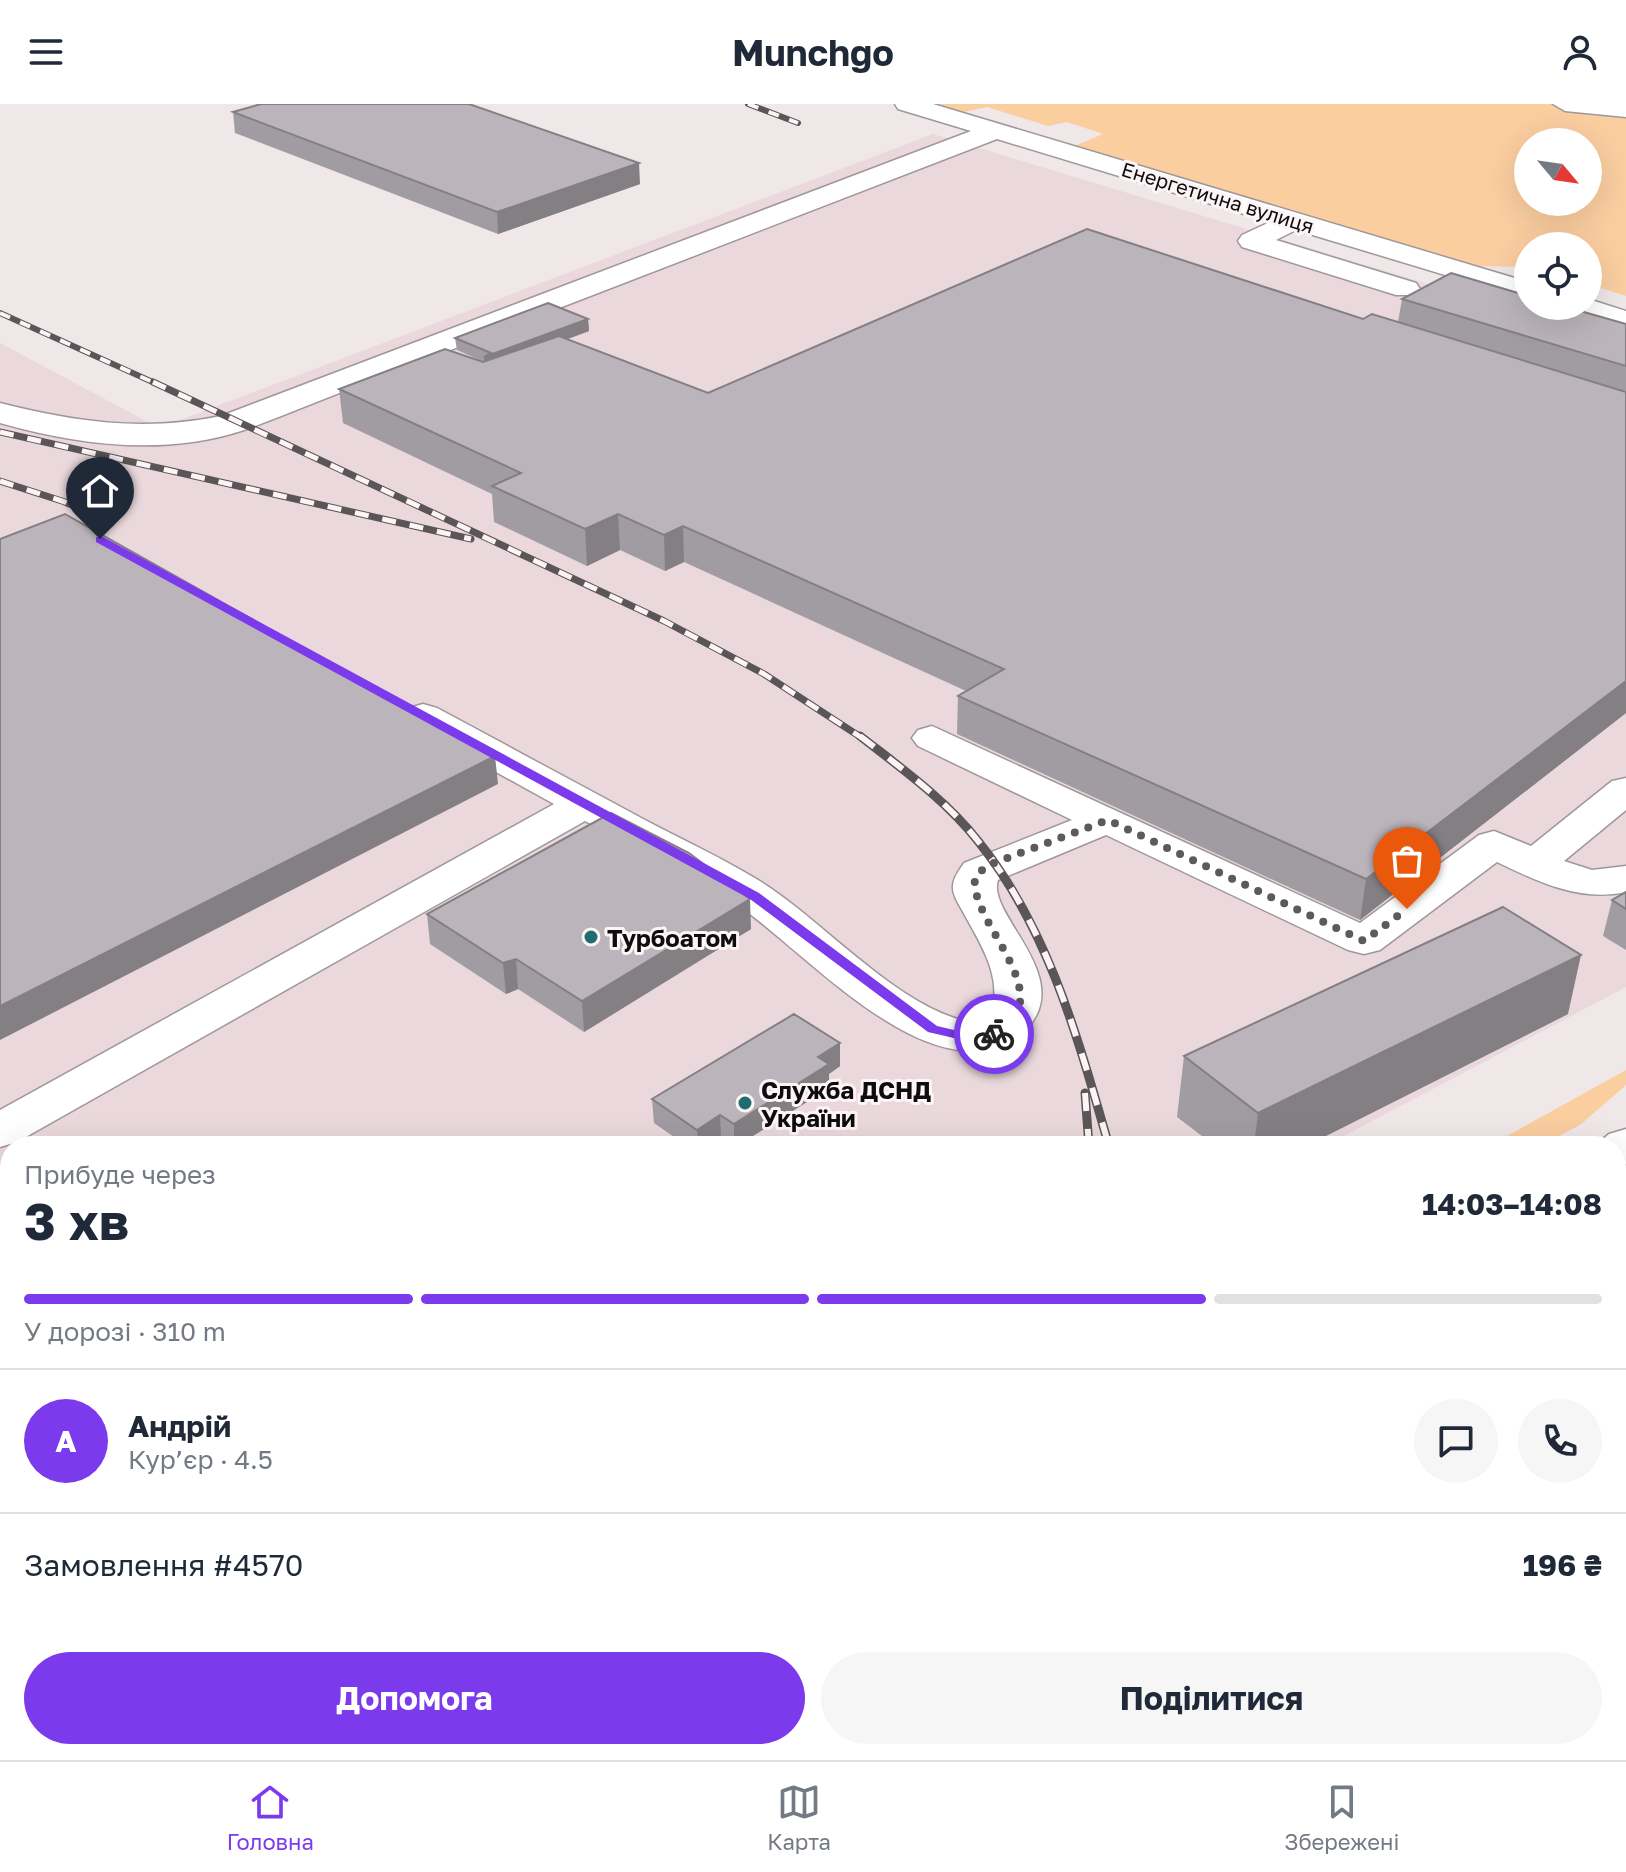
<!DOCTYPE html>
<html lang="uk">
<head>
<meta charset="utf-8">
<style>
  :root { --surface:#fff; --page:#f6f6f7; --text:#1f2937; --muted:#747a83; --line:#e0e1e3; --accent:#7c3aed }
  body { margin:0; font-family:"Golos Text",sans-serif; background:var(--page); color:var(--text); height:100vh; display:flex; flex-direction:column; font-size:30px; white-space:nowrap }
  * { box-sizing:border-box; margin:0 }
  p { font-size:26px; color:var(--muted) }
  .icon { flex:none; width:44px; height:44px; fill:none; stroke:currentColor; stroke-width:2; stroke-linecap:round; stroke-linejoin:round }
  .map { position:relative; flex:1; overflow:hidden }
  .drawer { position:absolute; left:0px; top:1032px; width:1626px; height:624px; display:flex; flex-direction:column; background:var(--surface); border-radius:32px 32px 0 0; box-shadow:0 8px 32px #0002 }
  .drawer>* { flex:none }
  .needle { width:52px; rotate:119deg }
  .fabs { position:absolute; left:1514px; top:24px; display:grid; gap:16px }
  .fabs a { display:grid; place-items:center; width:88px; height:88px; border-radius:50%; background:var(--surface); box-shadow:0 8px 32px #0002; font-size:40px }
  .pin { position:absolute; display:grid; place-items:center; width:68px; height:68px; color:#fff; margin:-82px -34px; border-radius:50% 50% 50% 0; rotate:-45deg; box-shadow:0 0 8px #0007 }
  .pin .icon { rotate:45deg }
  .courier { position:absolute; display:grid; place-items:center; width:80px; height:80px; margin:-40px; border:6px solid #7c3aed; border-radius:50%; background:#fff; color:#222; box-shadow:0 2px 10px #0007 }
  .overview em { font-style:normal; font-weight:700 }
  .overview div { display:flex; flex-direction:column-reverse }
  .overview { display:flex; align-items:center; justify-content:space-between; height:136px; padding:0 24px }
  h1 { font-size:52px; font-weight:700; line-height:60px }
  .bar { display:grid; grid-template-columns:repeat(4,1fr); gap:12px 8px; align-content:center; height:96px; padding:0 24px }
  .bar i { height:10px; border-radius:6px; background:var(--line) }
  .bar .current { background:var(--accent) }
  .bar p { grid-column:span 4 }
  .line { display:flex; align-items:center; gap:20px; padding:0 24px; border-top:2px solid var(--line) }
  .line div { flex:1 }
  .round { display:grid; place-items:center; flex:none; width:84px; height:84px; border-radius:42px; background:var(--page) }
  .action { display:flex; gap:16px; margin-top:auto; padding:16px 24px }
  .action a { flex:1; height:92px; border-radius:48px; background:var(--accent); color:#fff; font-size:32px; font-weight:700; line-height:92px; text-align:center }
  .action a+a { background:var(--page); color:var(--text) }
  header { display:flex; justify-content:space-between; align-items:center; height:104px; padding:0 24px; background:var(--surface); font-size:36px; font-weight:700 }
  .dock { display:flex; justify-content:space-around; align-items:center; height:112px; border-top:2px solid var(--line); background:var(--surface); font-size:22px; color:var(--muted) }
  .dock a { display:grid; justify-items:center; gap:4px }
  .dock .current { color:var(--accent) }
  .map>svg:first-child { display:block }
  .built { fill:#ead8dc }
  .green { fill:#fbcea0; fill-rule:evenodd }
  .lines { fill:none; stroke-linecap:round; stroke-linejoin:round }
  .minor-tunnel { stroke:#cec6c8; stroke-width:56; stroke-dasharray:56 28; stroke-linecap:butt }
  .minor-casing { stroke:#9f9799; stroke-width:3 }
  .major-casing { stroke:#9f9799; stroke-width:3 }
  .minor { fill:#fff; fill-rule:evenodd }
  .major { fill:#fff; fill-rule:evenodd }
  .rail-far3-casing { stroke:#5a5556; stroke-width:6 }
  .rail-far2-casing { stroke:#5a5556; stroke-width:7 }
  .rail-far1-casing { stroke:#5a5556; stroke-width:9 }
  .rail-casing { stroke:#5a5556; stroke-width:11 }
  .rail-far3 { stroke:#fdf4f6; stroke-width:4; stroke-dasharray:11; stroke-linecap:butt }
  .rail-far2 { stroke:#fdf4f6; stroke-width:5; stroke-dasharray:14; stroke-linecap:butt }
  .rail-far1 { stroke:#fdf4f6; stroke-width:6; stroke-dasharray:18; stroke-linecap:butt }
  .rail { stroke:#fdf4f6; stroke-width:8; stroke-dasharray:23; stroke-linecap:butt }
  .wall { fill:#a19ca1 }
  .shaded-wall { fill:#837f83 }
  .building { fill:#bbb5bb; stroke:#837f83; stroke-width:2 }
  .route { fill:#7c3aed }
  .done { stroke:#5e595a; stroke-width:8; stroke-dasharray:0 14.4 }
  .poi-dot { fill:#206c6e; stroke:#fdf4f6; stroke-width:3 }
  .labels { text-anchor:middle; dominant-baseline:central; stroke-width:6; stroke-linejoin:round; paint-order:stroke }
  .far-street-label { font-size:20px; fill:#0f0c0d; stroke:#fdf4f6 }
  .poi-label { font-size:24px; font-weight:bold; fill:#0f0c0d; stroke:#fdf4f6; text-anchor:start }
</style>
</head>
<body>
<header><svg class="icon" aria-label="menu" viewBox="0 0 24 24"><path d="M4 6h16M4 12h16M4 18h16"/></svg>Munchgo<svg class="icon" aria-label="person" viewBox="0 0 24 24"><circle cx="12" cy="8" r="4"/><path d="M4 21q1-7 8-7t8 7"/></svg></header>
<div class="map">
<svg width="1626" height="1656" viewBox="0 0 1626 1656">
  <rect width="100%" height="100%" fill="#f0e7e9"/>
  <path class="built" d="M933,30L1626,240V883L1325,1042H10V1099L0,1092V239L159,324Z"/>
  <g class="green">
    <path d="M928,0H1626V192L1588,180V142H1528V163L1474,162L1072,43L1103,30L1067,18L1048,22L987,3L959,9ZM1528,38H1588V98H1528Z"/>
    <path d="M1626,966V981L1580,1021L1540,1042H1489Z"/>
    <path d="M1626,1079V1194L1616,1200V1085Z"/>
    <path d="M0,1308L10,1316V1393L0,1388Z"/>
    <path d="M611,1646H877L861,1656H593Z"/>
  </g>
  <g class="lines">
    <path class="minor-tunnel" d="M171,1656L182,1650L179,1646"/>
    <defs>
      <g id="minor">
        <path d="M895,0H933L1528,178V196L1296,126L1276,136L1416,179L1420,185L1416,191H1396L1242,143L1238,137L1242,131L1270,118L997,35L404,264L418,260L429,262L433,269C426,280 394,293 380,292C371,292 362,286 355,283C317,297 279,314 241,327C163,352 77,341 0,319V299C75,318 144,328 221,312L971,27L898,5Z"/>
        <path d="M1553,0H1626V13L1565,7Z"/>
        <path d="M1588,195L1626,207V225L1569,208L1564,202H1588Z"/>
        <path d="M423,600L437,604C506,641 576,679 645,716C683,736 722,754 758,776C824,816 898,906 974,919L992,907C1002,870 979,838 962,806C958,799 952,790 953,782C953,774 960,765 964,759L1072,716L918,642L912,634L918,626L932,622L1360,819L1479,731L1494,727L1531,742L1612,677L1626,674V706L1564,757L1592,766L1626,762V788C1580,798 1538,778 1497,758L1380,846L1364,850L1348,846L1106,731L998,776C987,807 1060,861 1037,910C1029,926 1018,935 1002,941C917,976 803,846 739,802C691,768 636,745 585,717L17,1038L0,1043V1006L554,700L409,620L404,612L409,604Z"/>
        <path d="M10,1413V1462L0,1465V1416Z"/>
      </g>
      <g id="major">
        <path d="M1626,1025V1060L1616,1063V1042H1595L1609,1030Z"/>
        <path d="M0,1225L10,1228V1269L0,1266Z"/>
        <path d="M1626,1248V1291L1616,1294V1251Z"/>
        <path d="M267,1646H331L329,1656H265Z"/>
        <path d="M472,1646H549L544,1656H467Z"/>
        <path d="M869,1646H944L939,1656H864Z"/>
        <path d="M1010,1646H1084L1079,1656H1005Z"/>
        <path d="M1289,1646H1353L1352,1656H1288Z"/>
      </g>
    </defs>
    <use href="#minor" class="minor-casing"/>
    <use href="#major" class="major-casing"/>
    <use href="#minor" class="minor"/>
    <use href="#major" class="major"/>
    <defs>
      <g id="rail-far3">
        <path d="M748,0L798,19"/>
        <path d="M0,209L157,280"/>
      </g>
      <g id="rail-far2">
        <path d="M153,278L664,517L764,570L862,634"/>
        <path d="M0,328L471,435"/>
        <path d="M0,377L65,398L111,419"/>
      </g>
      <g id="rail-far1">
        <path d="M860,632C901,664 946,696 978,737C1049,825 1078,935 1109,1042"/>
        <path d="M1085,989L1089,1042"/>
      </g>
      <path id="rail" d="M1512,1646L1521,1656"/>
    </defs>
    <use href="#rail-far3" class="rail-far3-casing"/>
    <use href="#rail-far2" class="rail-far2-casing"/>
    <use href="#rail-far1" class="rail-far1-casing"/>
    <use href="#rail" class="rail-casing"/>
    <use href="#rail-far3" class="rail-far3"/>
    <use href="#rail-far2" class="rail-far2"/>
    <use href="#rail-far1" class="rail-far1"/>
    <use href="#rail" class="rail"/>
  </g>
  <g class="wall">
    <path d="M233,8L640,80L498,130L235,29Z"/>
    <path d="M1402,195L1626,220V609L1360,816L957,630L958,592L966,587L684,458L665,467L620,446L587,462L494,418L492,390L343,319L339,285L484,258L457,246L455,234L588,215L589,227L567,235L708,289L1363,215L1398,218Z"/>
    <path d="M1626,788V846L1603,832L1612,796Z"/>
    <path d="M427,810L751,825L584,928L518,885L506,890L430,840Z"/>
    <path d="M1568,910L1306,1042H1215L1177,1013L1184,952Z"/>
    <path d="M840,939V962L829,970V984L737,1042H731L721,1035L710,1042H687L654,1019L652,995Z"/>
    <path d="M1626,1595V1656H1621L1609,1646H1616V1603Z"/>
  </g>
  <g class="shaded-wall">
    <path d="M639,59L640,80L498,130L497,108Z"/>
    <path d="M588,215L589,227L485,266L484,253Z"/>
    <path d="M618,410L620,446L587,462L585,425Z"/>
    <path d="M683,422L684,458L665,467L664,431Z"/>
    <path d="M1626,577V609L1360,816L1366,775Z"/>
    <path d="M495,652L498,680L0,936V902Z"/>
    <path d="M750,795L751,825L584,928L582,897Z"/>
    <path d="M1581,851L1568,910L1306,1042H1254L1258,1009Z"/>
    <path d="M516,855L518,885L506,890L503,859Z"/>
    <path d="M840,939V962L829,970V984L737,1042H734V1020L818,953Z"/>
    <path d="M720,1011L721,1035L710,1042H698L697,1026Z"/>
    <path d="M130,1646H159L138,1656H97Z"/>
  </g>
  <g class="building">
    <path d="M261,0H469L639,59L497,108L233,8Z"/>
    <path d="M1087,125L1363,215L1372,210L1626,288V577L1366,775L958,592L1004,565L683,422L664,431L618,410L585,425L492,382L521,369L339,285L445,245L483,258L559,232L708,289Z"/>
    <path d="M1451,169L1528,192V202H1563L1626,220V262L1402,195Z"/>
    <path d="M548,199L588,215L484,253L491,249L455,234Z"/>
    <path d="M65,410L495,652L0,902V435Z"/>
    <path d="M611,709L689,749L750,795L582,897L516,855L503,859L427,810Z"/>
    <path d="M1626,788V805L1612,796Z"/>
    <path d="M1503,803L1581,851L1258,1009L1184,952Z"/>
    <path d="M794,910L840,939L818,953L829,960L734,1020L720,1011L697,1026L652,995Z"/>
    <path d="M1626,1595V1618L1616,1610V1603Z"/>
    <path d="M10,1605V1646H130L97,1656H0V1610Z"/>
  </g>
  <path class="route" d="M96,433H103L759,789L937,922L971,930L994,925L1001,930L971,938L928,928L750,795L96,438Z"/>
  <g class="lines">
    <path class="done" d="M994,930C1065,893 969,820 975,774L986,762L1108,716L1364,837L1407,805"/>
  </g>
  <g class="poi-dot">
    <circle cx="591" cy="833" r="8"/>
    <circle cx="745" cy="999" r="8"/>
  </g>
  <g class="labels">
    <g class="far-street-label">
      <text transform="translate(1218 93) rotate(17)">Енергетична вулиця</text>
    </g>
    <g class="poi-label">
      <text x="607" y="833">Турбоатом</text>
      <text x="761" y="985">Служба ДСНД<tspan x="761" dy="28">України</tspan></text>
    </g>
  </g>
</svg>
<div class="fabs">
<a><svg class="needle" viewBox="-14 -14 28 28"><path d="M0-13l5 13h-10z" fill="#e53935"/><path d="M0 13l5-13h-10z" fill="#747a83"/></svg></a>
<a><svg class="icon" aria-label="locate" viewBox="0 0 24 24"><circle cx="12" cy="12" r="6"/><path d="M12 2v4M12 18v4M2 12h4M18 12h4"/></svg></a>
</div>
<div class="pin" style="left:1407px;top:805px;background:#ea580c"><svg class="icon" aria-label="bag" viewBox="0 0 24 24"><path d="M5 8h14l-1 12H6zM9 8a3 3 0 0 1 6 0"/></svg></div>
<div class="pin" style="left:100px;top:435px;background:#1f2937"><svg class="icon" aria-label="home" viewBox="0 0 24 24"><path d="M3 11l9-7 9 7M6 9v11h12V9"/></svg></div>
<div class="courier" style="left:994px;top:930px"><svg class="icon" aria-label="bike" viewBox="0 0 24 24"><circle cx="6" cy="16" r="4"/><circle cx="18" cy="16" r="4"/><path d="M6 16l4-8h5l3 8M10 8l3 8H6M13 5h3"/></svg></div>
<section class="drawer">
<div class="overview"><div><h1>3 хв</h1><p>Прибуде через</p></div><em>14:03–14:08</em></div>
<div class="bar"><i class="current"></i><i class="current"></i><i class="current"></i><i></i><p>У дорозі · 310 m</p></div>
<div class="line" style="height:144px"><b class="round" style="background:var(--accent);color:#fff">А</b><div><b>Андрій</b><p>Кур’єр · 4.5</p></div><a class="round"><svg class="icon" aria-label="chat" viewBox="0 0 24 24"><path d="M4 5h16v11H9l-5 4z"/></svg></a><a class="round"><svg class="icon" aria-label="phone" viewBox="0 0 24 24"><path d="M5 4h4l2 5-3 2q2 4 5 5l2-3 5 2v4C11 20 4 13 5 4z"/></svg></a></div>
<div class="line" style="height:104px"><div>Замовлення #4570</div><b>196 ₴</b></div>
<div class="action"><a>Допомога</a><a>Поділитися</a></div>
</section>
</div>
<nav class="dock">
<a class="current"><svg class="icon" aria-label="home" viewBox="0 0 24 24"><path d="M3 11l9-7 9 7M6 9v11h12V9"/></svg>Головна</a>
<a><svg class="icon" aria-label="map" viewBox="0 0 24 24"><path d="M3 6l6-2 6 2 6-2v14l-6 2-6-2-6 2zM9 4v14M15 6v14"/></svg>Карта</a>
<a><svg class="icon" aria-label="saved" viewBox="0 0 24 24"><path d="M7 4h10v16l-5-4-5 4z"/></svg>Збережені</a>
</nav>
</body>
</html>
